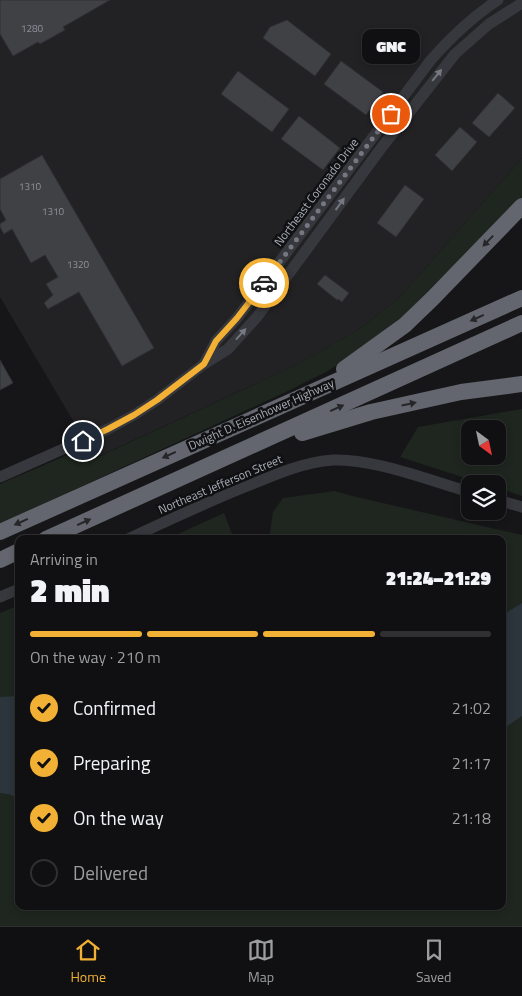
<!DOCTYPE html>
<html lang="en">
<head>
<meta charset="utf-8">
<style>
  :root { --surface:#101012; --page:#19191b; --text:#f1f3f6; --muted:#9c9d9f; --line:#303032; --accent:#f2b134 }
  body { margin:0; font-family:"Titillium Web",sans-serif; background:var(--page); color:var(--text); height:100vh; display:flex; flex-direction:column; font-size:19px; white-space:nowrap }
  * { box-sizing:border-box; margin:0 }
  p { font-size:16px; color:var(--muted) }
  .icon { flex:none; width:28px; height:28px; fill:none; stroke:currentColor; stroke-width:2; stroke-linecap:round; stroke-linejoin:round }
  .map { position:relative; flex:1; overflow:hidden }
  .sheet { position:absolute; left:15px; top:535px; width:491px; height:375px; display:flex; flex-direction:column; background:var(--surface); border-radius:10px; box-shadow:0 2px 8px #0003,0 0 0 1px var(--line) }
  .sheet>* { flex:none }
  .needle { width:32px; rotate:147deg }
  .fabs { position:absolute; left:461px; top:420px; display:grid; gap:10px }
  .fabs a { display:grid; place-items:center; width:45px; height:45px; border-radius:10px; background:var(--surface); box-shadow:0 2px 8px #0003,0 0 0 1px var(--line); font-size:25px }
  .pin { position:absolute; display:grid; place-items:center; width:42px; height:42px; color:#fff; margin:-21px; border:2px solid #fff; border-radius:50%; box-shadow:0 1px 5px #0007 }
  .courier { position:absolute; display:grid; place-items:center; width:50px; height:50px; margin:-25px; border:4px solid #f2b134; border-radius:50%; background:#fff; color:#222; box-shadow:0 1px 6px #0007 }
  .bubble { position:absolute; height:35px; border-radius:10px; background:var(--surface); box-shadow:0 2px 8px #0003,0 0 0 1px var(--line); font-size:16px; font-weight:800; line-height:35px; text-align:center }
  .overview em { font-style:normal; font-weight:800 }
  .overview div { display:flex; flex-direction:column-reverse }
  .overview { display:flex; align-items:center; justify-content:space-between; height:85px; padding:0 15px }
  h1 { font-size:32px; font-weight:800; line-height:38px }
  .bar { display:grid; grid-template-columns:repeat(4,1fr); gap:8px 5px; align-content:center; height:60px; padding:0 15px }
  .bar i { height:6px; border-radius:4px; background:var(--line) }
  .bar .selected { background:var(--accent) }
  .bar p { grid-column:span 4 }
  ol { padding:0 15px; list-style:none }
  li { display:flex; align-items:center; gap:15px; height:55px }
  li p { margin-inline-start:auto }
  li .icon { padding:5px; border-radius:50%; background:var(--accent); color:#111; stroke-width:4 }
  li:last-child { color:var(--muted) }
  li i { width:28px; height:28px; border:2px solid var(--line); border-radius:50% }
  .dock { display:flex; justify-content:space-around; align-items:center; height:70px; border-top:1px solid var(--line); background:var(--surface); font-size:14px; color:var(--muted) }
  .dock a { display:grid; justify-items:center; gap:2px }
  .dock .selected { color:var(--accent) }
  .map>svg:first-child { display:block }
  .built { fill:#222225 }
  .green { fill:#1e261f; fill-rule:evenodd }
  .water { fill:#2c353c }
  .building { fill:#404145; stroke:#303034 }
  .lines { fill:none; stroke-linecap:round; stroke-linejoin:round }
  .minor { stroke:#37383d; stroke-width:11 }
  .highway { stroke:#63666e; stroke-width:16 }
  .oneway { fill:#757881 }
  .oneway2 { fill:#26262a }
  .done { stroke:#757880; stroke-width:5; stroke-dasharray:0 9 }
  .route { stroke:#f2b134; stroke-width:6 }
  .labels { text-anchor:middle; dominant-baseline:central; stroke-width:5; stroke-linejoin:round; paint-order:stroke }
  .number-label { font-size:10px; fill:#8e929b }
  .street-label { font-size:12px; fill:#a8adb8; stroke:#111113 }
</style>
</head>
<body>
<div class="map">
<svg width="522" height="926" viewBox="0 0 522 926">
  <rect width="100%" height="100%" fill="#161618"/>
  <path class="built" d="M0,0H522V158L398,299L358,330L294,366L95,458L0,297Z"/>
  <g class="green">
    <path d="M522,158V198L430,295L369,345L326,372L286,392L0,524V484L88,446L96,458L294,366L358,330L398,299Z"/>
    <path d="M522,409V496L498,488V484H484L400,457L418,427ZM470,429H498V456H470Z"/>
    <path d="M335,491L352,496L522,535V926H0V613L19,605V906H502V539H269L273,512L283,498Z"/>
    <path d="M224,513L234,539H167Z"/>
  </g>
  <g class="water">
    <path d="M522,603V716L503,729V615Z"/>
    <path d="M19,696V802C15,794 8,794 0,793V697Z"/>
  </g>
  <g class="building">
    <path d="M0,0H110L63,27L65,30L40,44L38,42L13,56L0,34Z"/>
    <path d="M287,20L331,54L315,76L263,38L270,27Z"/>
    <path d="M341,61L383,92L366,115L324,84Z"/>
    <path d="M238,71L289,109L272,132L221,94Z"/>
    <path d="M498,93L515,108L489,137L472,123Z"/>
    <path d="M299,116L340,148L323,170L281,139Z"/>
    <path d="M460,127L477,142L452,171L435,155Z"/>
    <path d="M42,155L154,348L122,366L79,292L48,309L44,303L53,295L46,284L58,277L45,255L31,263L12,229L4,234L0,227V224L6,220L0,209V179Z"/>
    <path d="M405,185L424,199L396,237L377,223Z"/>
    <path d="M325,275L349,293L342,302L338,299L337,300L317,284Z"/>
    <path d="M0,360L13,383L0,390Z"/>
  </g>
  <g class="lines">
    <g class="minor">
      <path d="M205,362L216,341L237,318L257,292L430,61C451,37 472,17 498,0"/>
      <path d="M0,477L108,429L134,415L157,400L204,364L228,349L257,317L382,147L455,54L489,24L522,3"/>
      <path d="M498,500L522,507"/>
      <path d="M128,539C169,520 209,501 250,485C276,474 304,462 333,460C373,458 431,481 470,492"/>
      <path d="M0,597L19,589"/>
    </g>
    <g class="highway">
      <path d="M344,369L405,325L433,298L522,206"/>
      <path d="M302,433L371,412L461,392L522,384"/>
      <path d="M0,532L522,298"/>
      <path d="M46,539L522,323"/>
      <path d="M0,560L19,551"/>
    </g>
  </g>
  <defs><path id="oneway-solid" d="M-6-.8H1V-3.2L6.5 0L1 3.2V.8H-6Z" transform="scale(1.25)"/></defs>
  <g class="oneway">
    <use href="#oneway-solid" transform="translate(437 75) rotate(-51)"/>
    <use href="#oneway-solid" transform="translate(340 204) rotate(-54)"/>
    <use href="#oneway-solid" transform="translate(241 334) rotate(-48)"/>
  </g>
  <g class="oneway2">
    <use href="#oneway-solid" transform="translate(488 241) rotate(134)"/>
    <use href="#oneway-solid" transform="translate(477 318) rotate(156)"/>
    <use href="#oneway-solid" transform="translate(409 404) rotate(-12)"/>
    <use href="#oneway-solid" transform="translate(337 408) rotate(-24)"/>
    <use href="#oneway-solid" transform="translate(169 455) rotate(156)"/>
    <use href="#oneway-solid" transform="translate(21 522) rotate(156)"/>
    <use href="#oneway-solid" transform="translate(84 522) rotate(-24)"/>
  </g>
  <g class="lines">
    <path class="done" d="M264,283L391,114"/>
    <path class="route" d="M83,441L108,429L134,415L157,400L204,364L216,341L237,318L264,283"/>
  </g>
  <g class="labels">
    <g class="number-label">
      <text x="32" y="28">1280</text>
      <text x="30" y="186">1310</text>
      <text x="53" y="211">1310</text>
      <text x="78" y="264">1320</text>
    </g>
    <g class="street-label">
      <text transform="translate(316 192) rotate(-53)">Northeast Coronado Drive</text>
      <text transform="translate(261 414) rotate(-24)">Dwight D. Eisenhower Highway</text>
      <text transform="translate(220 484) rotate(-23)">Northeast Jefferson Street</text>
    </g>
  </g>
</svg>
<div class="fabs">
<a><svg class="needle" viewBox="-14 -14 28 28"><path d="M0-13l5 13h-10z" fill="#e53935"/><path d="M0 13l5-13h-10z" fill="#9c9d9f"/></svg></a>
<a><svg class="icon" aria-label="layers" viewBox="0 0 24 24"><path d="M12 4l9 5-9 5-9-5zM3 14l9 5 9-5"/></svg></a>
</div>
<div class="pin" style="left:391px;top:114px;background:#ea580c"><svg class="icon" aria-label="bag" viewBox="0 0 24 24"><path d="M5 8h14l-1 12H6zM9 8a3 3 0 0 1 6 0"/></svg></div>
<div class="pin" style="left:83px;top:441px;background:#1f2937"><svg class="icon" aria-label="home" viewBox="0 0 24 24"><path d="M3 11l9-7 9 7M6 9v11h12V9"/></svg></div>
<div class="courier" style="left:264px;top:283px"><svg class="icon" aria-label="car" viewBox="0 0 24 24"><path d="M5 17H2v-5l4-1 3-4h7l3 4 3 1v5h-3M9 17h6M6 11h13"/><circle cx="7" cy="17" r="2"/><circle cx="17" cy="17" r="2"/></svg></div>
<div class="bubble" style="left:362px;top:29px;width:58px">GNC</div>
<section class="sheet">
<div class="overview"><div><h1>2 min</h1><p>Arriving in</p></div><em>21:24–21:29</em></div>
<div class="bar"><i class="selected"></i><i class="selected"></i><i class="selected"></i><i></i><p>On the way · 210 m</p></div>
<ol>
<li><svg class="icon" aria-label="check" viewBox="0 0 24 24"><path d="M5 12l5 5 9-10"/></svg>Confirmed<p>21:02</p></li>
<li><svg class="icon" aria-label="check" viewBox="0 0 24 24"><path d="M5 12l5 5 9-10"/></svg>Preparing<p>21:17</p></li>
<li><svg class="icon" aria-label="check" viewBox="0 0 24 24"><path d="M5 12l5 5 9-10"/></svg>On the way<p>21:18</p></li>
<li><i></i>Delivered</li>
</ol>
</section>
</div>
<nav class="dock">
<a class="selected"><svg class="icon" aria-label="home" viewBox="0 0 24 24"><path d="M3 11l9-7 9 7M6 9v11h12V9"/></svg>Home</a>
<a><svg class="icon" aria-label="map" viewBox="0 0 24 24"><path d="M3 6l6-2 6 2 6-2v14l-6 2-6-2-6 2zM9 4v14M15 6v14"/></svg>Map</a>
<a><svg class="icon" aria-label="saved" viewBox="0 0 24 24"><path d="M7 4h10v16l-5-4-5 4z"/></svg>Saved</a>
</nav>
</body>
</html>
